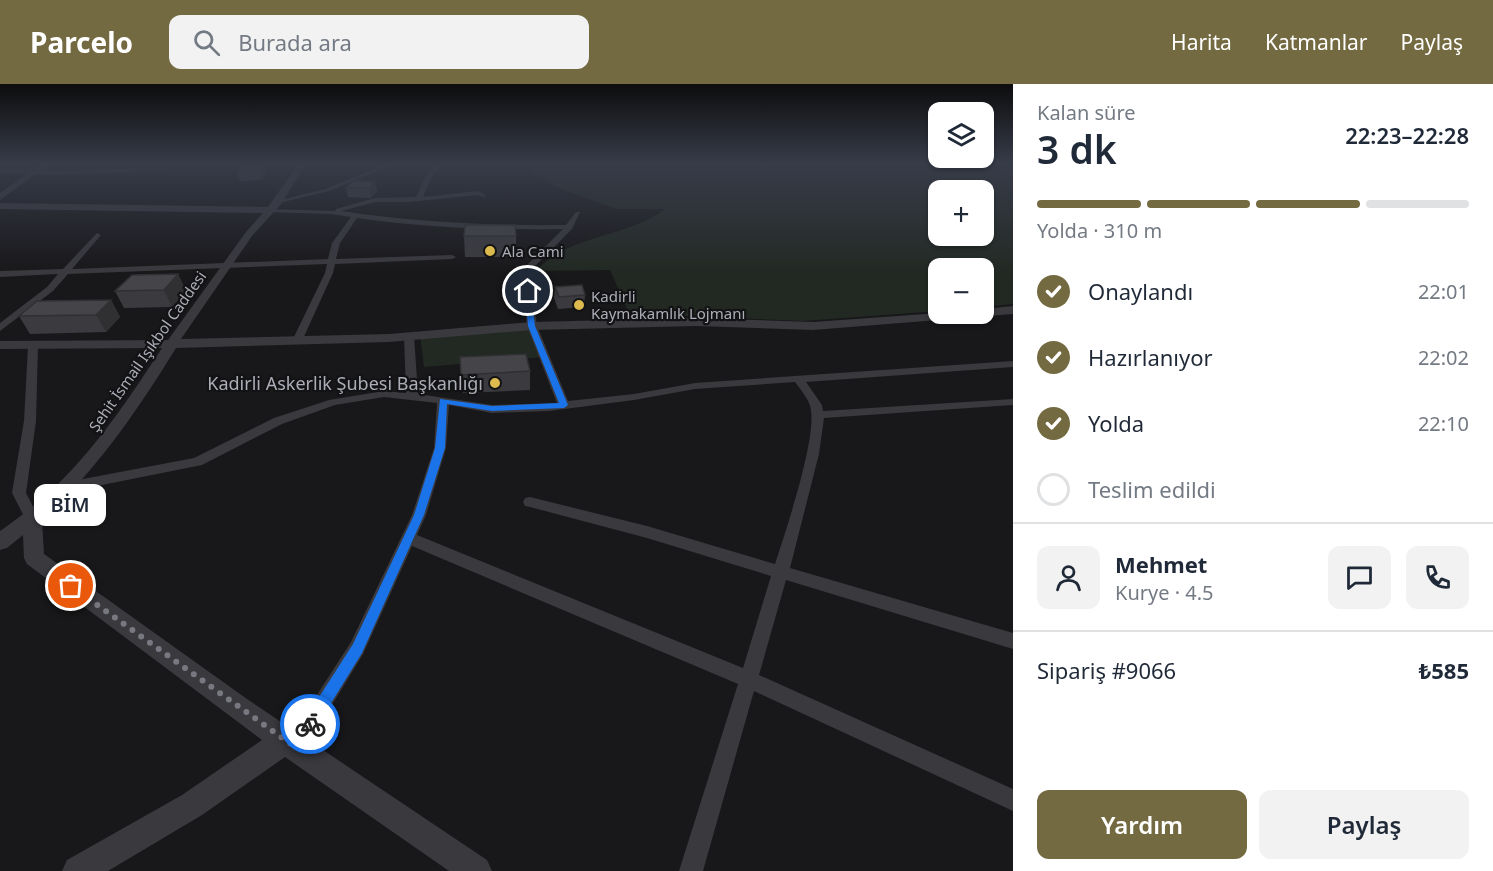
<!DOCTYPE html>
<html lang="tr">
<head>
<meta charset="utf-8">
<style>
  :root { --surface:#fff; --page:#f2f2f3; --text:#1f2937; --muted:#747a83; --line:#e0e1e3; --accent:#746a41 }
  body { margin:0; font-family:"Noto Sans",sans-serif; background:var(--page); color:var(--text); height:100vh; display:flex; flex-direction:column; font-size:22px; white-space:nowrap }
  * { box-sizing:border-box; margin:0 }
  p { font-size:20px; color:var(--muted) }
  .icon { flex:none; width:33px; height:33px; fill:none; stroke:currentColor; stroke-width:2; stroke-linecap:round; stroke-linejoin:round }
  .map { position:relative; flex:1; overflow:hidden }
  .panel { display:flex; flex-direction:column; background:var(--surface); width:480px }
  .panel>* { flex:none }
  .fabs { position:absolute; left:928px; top:18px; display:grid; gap:12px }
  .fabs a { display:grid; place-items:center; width:66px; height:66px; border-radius:12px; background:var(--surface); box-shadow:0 2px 4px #0004; font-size:30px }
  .pin { position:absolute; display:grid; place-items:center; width:51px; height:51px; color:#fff; margin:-26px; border:3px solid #fff; border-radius:50%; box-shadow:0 2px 6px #0007 }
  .courier { position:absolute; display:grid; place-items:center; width:60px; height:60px; margin:-30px; border:4px solid #1a73e8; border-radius:50%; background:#fff; color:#222; box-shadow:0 2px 8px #0007 }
  .bubble { position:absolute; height:42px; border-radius:12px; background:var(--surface); box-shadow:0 2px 4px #0004; font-size:20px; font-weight:600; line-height:42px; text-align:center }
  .headline em { font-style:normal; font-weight:600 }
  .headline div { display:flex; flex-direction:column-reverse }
  .headline { display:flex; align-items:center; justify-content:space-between; height:102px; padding:0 24px }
  h1 { font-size:39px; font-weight:600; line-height:45px }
  .bar { display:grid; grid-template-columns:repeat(4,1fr); gap:9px 6px; align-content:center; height:72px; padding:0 24px }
  .bar i { height:8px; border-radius:4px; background:var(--line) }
  .bar .active { background:var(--accent) }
  .bar p { grid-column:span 4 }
  .line { display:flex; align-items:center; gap:15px; padding:0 24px; border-top:2px solid var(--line) }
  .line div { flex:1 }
  .round { display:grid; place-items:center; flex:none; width:63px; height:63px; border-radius:12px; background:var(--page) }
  ol { padding:0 24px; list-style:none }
  li { display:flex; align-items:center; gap:18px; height:66px }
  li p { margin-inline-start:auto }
  li .icon { padding:6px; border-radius:50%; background:var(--accent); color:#fff; stroke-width:4 }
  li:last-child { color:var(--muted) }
  li i { width:33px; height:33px; border:3px solid var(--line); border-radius:50% }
  .button { display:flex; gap:12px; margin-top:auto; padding:12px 24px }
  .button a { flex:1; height:69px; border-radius:12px; background:var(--accent); color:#fff; font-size:24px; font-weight:600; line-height:69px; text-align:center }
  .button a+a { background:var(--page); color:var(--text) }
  header { display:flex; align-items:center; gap:36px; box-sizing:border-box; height:84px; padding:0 30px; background:var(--accent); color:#fff }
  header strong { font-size:28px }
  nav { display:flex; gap:33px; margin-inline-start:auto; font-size:21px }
  .search { width:420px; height:54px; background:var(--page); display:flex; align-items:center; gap:15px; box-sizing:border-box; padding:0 21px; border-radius:12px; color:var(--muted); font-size:22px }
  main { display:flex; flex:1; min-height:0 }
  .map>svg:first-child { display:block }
  .green { fill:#222923; fill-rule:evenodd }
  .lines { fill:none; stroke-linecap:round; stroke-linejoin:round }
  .minor { fill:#39393e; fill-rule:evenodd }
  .tertiary { fill:#39393e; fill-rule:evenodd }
  .wall { fill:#3b3b3f }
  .shaded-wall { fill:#303033 }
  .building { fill:#454549; stroke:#303033; stroke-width:1.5 }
  .route { fill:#1a73e8 }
  .done { stroke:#787980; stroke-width:6; stroke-dasharray:0 10.8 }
  .poi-dot { fill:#dcba4d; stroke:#131214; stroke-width:2 }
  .labels { text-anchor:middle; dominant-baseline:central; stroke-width:4.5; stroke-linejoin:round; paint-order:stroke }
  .far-poi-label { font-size:15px; fill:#abaeb7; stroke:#131214; text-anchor:start }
  .far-street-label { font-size:15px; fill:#abaeb7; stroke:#131214 }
  .poi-label { font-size:18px; fill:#abaeb7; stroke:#131214; text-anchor:end }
</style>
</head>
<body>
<header>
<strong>Parcelo</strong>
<div class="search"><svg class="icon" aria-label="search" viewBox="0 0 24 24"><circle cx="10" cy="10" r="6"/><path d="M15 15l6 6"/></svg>Burada ara</div>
<nav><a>Harita</a><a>Katmanlar</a><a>Paylaş</a></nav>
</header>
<main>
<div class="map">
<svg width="1013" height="787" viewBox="0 0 1013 787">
  <rect width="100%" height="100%" fill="#181719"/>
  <g class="green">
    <path d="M537,79H1013V220L984,223V184H939V227L803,237L689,232L631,234L610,186L536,187C568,150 628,154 665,125H616L559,104L532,87ZM939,106H984V152H939Z"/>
    <path d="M532,242L544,273L424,283L420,251Z"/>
  </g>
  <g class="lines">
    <g class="minor">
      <path d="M389,79H397L329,107L279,119L276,117L325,105Z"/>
      <path d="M438,79H444L431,94L423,113L478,107L485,111V113L477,111L409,118H375L341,127C415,138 491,142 566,141L576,128H580L572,145L530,187L537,242L568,317L634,310L695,299L1013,277V283L806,298L822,321L823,327L1013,315V321L824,334L819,370L790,484L1013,549V565L786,496L759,591L1013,705V727L754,607L703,787H679L738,600L412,462L363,570L302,670L295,673L288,670L285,663L288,656L351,558L412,431L434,364L437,319L384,313L335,321L282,340L202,381L67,408L60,403L67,398L194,374L274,334L329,316L384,307L406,309L404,252L409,249L414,252L418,310L492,321L557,319L527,242L522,186L563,145C494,146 425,144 357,134L340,159L336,175L452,171L456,173L452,175L335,180L333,189L302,257L297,260L292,257L325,189L327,180L68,190L53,207L0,247V239L47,203L58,190L0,193V187L63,185L97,149L101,151L72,185L328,175L332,159L351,133L331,130L269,128L267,125L335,127L336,125L375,114L416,113L425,93ZM795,298C800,305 808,314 810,322C819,349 785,449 775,480L647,442L530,413L525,414L523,418L525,422L530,423L647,454L771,492L743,584L417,451L426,431L446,364L449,321L492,329L549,327L634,316L695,305Z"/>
      <path d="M0,84L55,87L164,84L167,86L55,91L0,88Z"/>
      <path d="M33,259L38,262L36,337L26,409L39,434L37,438H27L12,409L24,337L28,262Z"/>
    </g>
    <g class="tertiary">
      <path d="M42,79H50L0,116V109Z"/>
      <path d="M299,79H306L282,119L252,152L181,255L389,250L532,238L696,234L813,238L939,229L984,230V225L1013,222V230L813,246L696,242L532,246L389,258L176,264C137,327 97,386 42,436L44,470L247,615L487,776L492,787H449L285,673L202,731L108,787H62L67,776L182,711L262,656L27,480L24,474L23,451L7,464L0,466V447C21,432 43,416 61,397C100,358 132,310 162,264L0,265V257L168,256L246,148L263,129L0,125V119L268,123Z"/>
    </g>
  </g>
  <g class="wall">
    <path d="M263,82L266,91L261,96L240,97L237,88Z"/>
    <path d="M375,98L377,107L371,114L348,113L346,104Z"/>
    <path d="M464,152H516V173H465Z"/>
    <path d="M178,190L186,207L172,223L124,224L115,207Z"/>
    <path d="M536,195L550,201V206H536Z"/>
    <path d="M555,203L585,211L584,223L558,225L554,214Z"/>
    <path d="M111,216L120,233L106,248L30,250L19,232Z"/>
    <path d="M460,273L530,287V306L463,309Z"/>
  </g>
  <g class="shaded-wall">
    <path d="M263,82L266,91L261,96L259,88Z"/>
    <path d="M375,98L377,107L371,114L370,104Z"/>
    <path d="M178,190L186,207L172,223L164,206Z"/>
    <path d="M111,216L120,233L106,248L96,231Z"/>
  </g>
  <g class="building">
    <path d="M263,82L259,88H237L243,83Z"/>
    <path d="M353,97L375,98L370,104H346Z"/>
    <path d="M465,141H515L516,152H464Z"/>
    <path d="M178,190L164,206L115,207L132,191Z"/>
    <path d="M536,195H549L550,201H537Z"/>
    <path d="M582,201L585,211L559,213L555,203Z"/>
    <path d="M111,216L96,231L19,232L37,217Z"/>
    <path d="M526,270L530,287L461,291L460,273Z"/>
  </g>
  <linearGradient id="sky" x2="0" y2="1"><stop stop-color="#0d0d0e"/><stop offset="0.42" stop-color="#373c49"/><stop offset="1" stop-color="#373c49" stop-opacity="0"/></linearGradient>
  <rect width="1013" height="190" fill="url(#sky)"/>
  <path class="route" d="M528,205L531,207L535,242L568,321L564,324L492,327L447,320L445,364L424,431L362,569L315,645L310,647L305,645L303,640L305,635L353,560L414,431L435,364L440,315L492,322L559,319L528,242L525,207Z"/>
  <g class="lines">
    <path class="done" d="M71,502L295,663L310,640"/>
  </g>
  <g class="poi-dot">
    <circle cx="490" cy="167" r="6"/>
    <circle cx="579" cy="221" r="6"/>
    <circle cx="495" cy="299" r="6"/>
  </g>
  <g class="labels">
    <g class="far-poi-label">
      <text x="502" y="167">Ala Cami</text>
      <text x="591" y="212">Kadirli<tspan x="591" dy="17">Kaymakamlık Lojmanı</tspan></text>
    </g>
    <g class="far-street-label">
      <text transform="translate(147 267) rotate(-55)">Şehit İsmail Işıkbol Caddesi</text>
    </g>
    <g class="poi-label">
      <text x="483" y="299">Kadirli Askerlik Şubesi Başkanlığı</text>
    </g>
  </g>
</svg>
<div class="fabs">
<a><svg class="icon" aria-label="layers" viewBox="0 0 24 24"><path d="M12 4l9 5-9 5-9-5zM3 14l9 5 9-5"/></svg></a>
<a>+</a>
<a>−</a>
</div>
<div class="pin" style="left:71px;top:502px;background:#ea580c"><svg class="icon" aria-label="bag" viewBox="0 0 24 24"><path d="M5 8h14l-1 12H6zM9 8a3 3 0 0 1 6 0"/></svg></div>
<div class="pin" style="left:528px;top:207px;background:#1f2937"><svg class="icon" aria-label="home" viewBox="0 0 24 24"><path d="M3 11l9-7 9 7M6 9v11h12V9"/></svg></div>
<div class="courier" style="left:310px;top:640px"><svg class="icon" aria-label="bike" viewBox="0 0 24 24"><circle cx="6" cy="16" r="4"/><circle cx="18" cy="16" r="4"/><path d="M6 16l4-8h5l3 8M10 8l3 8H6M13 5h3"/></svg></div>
<div class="bubble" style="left:34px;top:400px;width:72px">BİM</div>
</div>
<section class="panel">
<div class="headline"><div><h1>3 dk</h1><p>Kalan süre</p></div><em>22:23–22:28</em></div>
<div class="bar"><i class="active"></i><i class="active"></i><i class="active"></i><i></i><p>Yolda · 310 m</p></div>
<ol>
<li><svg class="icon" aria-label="check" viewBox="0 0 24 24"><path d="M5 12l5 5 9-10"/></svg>Onaylandı<p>22:01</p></li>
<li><svg class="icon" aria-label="check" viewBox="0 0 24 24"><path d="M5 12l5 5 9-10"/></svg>Hazırlanıyor<p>22:02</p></li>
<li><svg class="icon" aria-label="check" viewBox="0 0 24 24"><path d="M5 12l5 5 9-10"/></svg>Yolda<p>22:10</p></li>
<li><i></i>Teslim edildi</li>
</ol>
<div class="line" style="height:108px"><a class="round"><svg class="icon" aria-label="person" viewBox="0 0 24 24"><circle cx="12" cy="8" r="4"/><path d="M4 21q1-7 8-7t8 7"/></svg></a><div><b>Mehmet</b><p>Kurye · 4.5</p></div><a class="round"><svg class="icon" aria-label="chat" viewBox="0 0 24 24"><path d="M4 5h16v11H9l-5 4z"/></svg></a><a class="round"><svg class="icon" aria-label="phone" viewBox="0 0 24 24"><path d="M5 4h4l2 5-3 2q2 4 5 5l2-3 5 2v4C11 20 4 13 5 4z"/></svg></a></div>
<div class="line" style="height:78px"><div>Sipariş #9066</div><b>₺585</b></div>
<div class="button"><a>Yardım</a><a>Paylaş</a></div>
</section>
</main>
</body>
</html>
